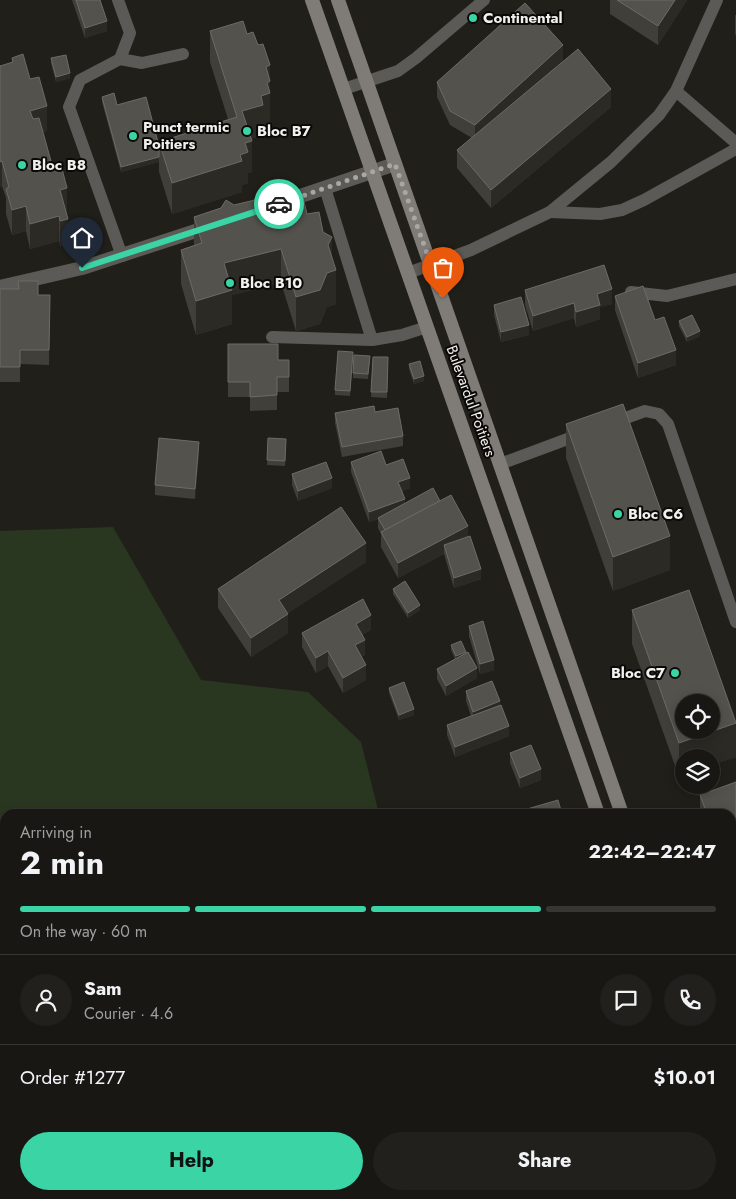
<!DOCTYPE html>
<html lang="en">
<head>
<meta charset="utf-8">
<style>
  :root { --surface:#191713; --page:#22201c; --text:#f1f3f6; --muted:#9f9fa0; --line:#373633; --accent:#3ad4a5 }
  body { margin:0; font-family:Jost,sans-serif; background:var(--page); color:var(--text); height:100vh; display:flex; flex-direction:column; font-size:19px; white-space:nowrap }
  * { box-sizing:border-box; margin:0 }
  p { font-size:16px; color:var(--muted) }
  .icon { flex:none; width:28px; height:28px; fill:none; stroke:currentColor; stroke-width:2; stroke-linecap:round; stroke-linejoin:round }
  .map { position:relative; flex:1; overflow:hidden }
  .details { position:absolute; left:0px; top:809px; width:736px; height:391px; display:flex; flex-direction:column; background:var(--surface); border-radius:15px 15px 0 0; box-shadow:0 2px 12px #0003,0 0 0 1px var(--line) }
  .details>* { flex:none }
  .controls { position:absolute; left:675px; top:694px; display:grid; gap:10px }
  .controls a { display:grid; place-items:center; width:45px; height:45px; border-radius:50%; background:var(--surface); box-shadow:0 2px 12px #0003,0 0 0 1px var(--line); font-size:25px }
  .pin { position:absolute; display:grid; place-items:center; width:42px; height:42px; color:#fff; margin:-51px -21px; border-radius:50% 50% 50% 0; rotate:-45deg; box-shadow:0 0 5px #0007 }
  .pin .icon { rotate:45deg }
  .courier { position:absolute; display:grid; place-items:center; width:50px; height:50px; margin:-25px; border:4px solid #3ad4a5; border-radius:50%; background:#fff; color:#222; box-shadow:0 1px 6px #0007 }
  .summary em { font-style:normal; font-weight:700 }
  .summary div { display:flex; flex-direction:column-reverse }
  .summary { display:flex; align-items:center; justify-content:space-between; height:85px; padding:0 20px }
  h1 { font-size:32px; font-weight:700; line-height:38px }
  .bar { display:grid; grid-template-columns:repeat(4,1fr); gap:8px 5px; align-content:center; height:60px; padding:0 20px }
  .bar i { height:6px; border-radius:4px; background:var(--line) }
  .bar .on { background:var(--accent) }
  .bar p { grid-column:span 4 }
  .line { display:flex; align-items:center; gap:12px; padding:0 20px; border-top:1px solid var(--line) }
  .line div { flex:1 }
  .round { display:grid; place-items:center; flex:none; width:52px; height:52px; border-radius:26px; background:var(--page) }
  .primary-button { display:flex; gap:10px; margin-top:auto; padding:10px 20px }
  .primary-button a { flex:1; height:58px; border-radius:30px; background:var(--accent); color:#111; font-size:20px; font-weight:700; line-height:58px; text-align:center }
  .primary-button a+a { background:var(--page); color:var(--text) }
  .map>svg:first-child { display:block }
  .green { fill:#2a3720 }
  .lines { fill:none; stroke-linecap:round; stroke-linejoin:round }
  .service { stroke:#5c5a57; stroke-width:12 }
  .minor { stroke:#5c5a57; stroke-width:14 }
  .secondary { stroke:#7f7c77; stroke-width:14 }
  .wall { fill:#413f39 }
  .shaded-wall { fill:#2c2a24 }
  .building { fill:#54524c; stroke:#6d6b65; fill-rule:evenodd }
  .done { stroke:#a9a7a2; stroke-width:5; stroke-dasharray:0 9 }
  .route { stroke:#3ad4a5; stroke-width:6 }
  .poi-dot { fill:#3ad4a5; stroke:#0a0907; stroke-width:2 }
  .labels { text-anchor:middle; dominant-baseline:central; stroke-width:4; stroke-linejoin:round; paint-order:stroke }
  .poi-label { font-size:15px; font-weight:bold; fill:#f2f0ec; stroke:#0a0907; text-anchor:start }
  .street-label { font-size:15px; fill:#f2f0ec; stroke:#0a0907 }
</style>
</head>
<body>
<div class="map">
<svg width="736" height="1199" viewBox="0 0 736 1199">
  <rect width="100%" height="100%" fill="#211f19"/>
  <path class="green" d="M113,527L201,680L308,692L361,742L379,814H5V1195H516L518,1199H0V531Z"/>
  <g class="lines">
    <g class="service">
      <path d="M118,0L130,33L120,59L80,80L69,107L122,256"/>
      <path d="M120,59L142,63L183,54"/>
      <path d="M344,89L398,71L416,58L484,0"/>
      <path d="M676,91L736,143"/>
      <path d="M325,188L372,340"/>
      <path d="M550,212L600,214L622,210L644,200L736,149"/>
      <path d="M408,273L471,250L550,212L611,162L659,115L676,91L717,0"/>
      <path d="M631,292L667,296L736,279"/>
      <path d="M272,337L372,340L402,335L427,327"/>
      <path d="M612,423L645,411L659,414L668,424L736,622"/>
      <path d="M500,464L581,434"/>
      <path d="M731,983L736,981"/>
      <path d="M731,1007L736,1005"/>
    </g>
    <g class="minor">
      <path d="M271,206L395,164"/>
      <path d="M0,287L82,268L211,226"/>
    </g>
    <g class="secondary">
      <path d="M312,0L598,814"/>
      <path d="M338,0L622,814"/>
      <path d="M731,1125L736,1138"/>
      <path d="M731,1190L734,1199"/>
    </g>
  </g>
  <g class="wall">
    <path d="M72,0H100L107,31L85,38Z"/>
    <path d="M610,0H687L658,45L610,14Z"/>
    <path d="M735,15H736V36L735,34Z"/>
    <path d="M210,31L247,34L270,81V124L263,126V135L251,139L252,172L248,173V183L242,185V192L172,214L159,172V162L121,172L102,102V97L117,105L159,146V142L228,119L210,62Z"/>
    <path d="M12,58L30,79L47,131L43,132L51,168L67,213V214L68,244L60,246L59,241L30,249L26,231L12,235L6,214V198L2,186L0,187V66L12,63Z"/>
    <path d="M51,58L70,78L56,82L51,63Z"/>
    <path d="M563,60L552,70L611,107L491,208L457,168V150L472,138L450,125L437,97V82Z"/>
    <path d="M234,205L307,214L323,232L332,257L336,304L327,307L320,324L296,331L281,283L232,295V324L196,335L181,284V250L194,245V217Z"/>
    <path d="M0,289L38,295H50L49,365L20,364V382H0Z"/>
    <path d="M525,290L612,304L600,307V319L576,327L574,318L533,331L525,305Z"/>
    <path d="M615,296L655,320L676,365L638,378L615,310Z"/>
    <path d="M494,305L529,335L501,342L494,315Z"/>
    <path d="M679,321L700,336L687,342L679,326Z"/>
    <path d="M228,344L278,360H289V392H277V410L250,411V397H228Z"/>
    <path d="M353,357L350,396L335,395V390Z"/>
    <path d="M373,357H388L387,398L371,397Z"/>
    <path d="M370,361L368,379L353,378V373Z"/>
    <path d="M409,364L424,381L414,384L409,369Z"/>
    <path d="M375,412L403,436V446L342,457L335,423V413Z"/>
    <path d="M566,424L670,570L613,591L566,458Z"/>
    <path d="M268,438L286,439L285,466L267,465Z"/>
    <path d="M199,452L195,499L155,495V485Z"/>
    <path d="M351,462L386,465L410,488L402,491L405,504L440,501L468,537L481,579L454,588L444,554L398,578L381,547V534L378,528V519L369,522L351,472Z"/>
    <path d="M292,474L332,488L298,501L292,485Z"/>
    <path d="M366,562L288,613V633L251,657L218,608V589Z"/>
    <path d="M393,589L420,610L408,618L393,594Z"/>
    <path d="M632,610L736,722V757L711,765V758H684V775L679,777L632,644Z"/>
    <path d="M469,626L494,670L480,674L469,636Z"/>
    <path d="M371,630L362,635L365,655L361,657L366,680L343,693L328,666L316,673L302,647V633Z"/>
    <path d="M451,645L466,653L477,678L446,696L437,679V669L455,659L451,650Z"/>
    <path d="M389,688L414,715L399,720L389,693Z"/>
    <path d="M466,691L500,705L509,736L455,757L447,735V725L471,716L466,701Z"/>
    <path d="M510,753L541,780L520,788L510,763Z"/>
    <path d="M736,782V929L731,916V814H700V795Z"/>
  </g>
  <g class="shaded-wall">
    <path d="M675,0H687L658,45V26Z"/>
    <path d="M107,21V31L85,38V28Z"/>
    <path d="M563,45V60L475,139V125Z"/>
    <path d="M270,65V124L263,126V135L242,142V111L261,96L266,67Z"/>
    <path d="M70,73V78L56,82V77Z"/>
    <path d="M611,89V107L491,208V190Z"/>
    <path d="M47,106V131L30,136V111Z"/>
    <path d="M252,141V172L248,173V183L242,185V192L172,214V183L240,155L245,143Z"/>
    <path d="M159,157V162L121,172V167Z"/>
    <path d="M2,161V186L0,187V162Z"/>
    <path d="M51,161V186L45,163Z"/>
    <path d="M67,188V213L60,215V190Z"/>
    <path d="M26,206V231L12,235V210Z"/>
    <path d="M59,216V241L30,249V224Z"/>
    <path d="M68,219V244L60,246V221Z"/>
    <path d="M332,237V271L336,270V304L327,307L320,324L296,331V297Z"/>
    <path d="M281,249V283L232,295V324L196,335V301L224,263Z"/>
    <path d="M612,289V304L600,307V319L576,327V312L597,294Z"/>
    <path d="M574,303V318L533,331V316Z"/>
    <path d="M529,325V335L501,342V332Z"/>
    <path d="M700,331V336L687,342V337Z"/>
    <path d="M676,350V365L638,378V363Z"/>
    <path d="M424,376V381L414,384V379Z"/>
    <path d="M199,442V452L195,499V489Z"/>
    <path d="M332,478V488L298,501V491Z"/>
    <path d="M410,478V488L398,492V482Z"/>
    <path d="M405,499V509L369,522V512Z"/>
    <path d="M468,526V540L444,545V554L398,578V563Z"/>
    <path d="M670,536V570L613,591V557Z"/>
    <path d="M366,543V562L279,619V600Z"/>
    <path d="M481,569V579L454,588V578Z"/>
    <path d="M420,605V610L408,618V613Z"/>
    <path d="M288,614V633L251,657V638Z"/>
    <path d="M371,615V630L356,638V624Z"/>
    <path d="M365,640V655L355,660V645Z"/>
    <path d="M328,651V666L316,673V658Z"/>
    <path d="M466,652V657L456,661V656Z"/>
    <path d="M494,660V670L480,674V664Z"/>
    <path d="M366,665V680L343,693V678Z"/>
    <path d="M477,668V678L446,696V686Z"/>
    <path d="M500,701V711L473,722V712Z"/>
    <path d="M414,709V715L399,720V715Z"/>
    <path d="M736,723V757L711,765V758H684V775L679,777V743Z"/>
    <path d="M509,726V736L455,757V747Z"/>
    <path d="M541,769V780L520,788V778Z"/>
  </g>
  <g class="building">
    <path d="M76,0H100L107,21L85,28Z"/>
    <path d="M617,0H675L658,26Z"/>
    <path d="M525,3L563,45L475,125L450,111L437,82Z"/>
    <path d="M243,21L247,34L253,32L258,45L263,44L270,65L266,67L270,81L267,83L270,93L261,96L263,105L242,111L252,141L245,143L248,152L240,155L242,161L172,183L159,142L237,117L210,31Z"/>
    <path d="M578,49L611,89L491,190L457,150Z"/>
    <path d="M23,54L30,79L39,77L47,106L30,111L33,119L39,118L51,161L45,163L47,169L61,165L67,188L60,190L68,219L60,221L59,216L30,224L26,206L12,210L6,189L9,187L2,161L0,162V66L13,62L12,58Z"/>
    <path d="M66,55L70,73L56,77L51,58Z"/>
    <path d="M114,93L117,105L146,97L159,146V157L121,167L102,97Z"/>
    <path d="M303,197L307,214L319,212L323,232L332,237L328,245L336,270L327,273L320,290L296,297L281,249L224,263L232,290L196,301L181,250L202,243L194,217L221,208L226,200L234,205L255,200L257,208Z"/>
    <path d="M604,265L612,289L597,294L600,305L576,312L574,303L533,316L525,290Z"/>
    <path d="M18,281H38V295H50L49,350H20V367H0V289H19Z"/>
    <path d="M643,286L655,320L664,317L676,350L638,363L615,296Z"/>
    <path d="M521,297L529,325L501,332L494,305Z"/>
    <path d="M692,315L700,331L687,337L679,321Z"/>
    <path d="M228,344H278V360H289V377H277V395L250,397V382H228Z"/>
    <path d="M338,351L353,352L350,391L335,390Z"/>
    <path d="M354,355L370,356L368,374L353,373Z"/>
    <path d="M373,357H388L387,392H371Z"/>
    <path d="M420,361L424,376L414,379L409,364Z"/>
    <path d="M623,404L670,536L613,557L566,424Z"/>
    <path d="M374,406L375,412L398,408L403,436L342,447L335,413Z"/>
    <path d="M159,438L199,442L195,489L155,485Z"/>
    <path d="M268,438L286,439L285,461L267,460Z"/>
    <path d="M381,451L386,465L403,459L410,478L398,482L405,499L369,512L351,462Z"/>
    <path d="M326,462L332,478L298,491L292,474Z"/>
    <path d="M433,488L440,501L385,530L378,518Z"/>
    <path d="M451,495L468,526L398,563L381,532Z"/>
    <path d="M341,507L366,543L279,600L288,614L251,638L218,589Z"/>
    <path d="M470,536L481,569L454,578L444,545Z"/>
    <path d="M405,581L420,605L408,613L393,589Z"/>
    <path d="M689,590L736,723L679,743L632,610ZM684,702H711V730H684Z"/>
    <path d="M363,599L371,615L356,624L365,640L355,645L366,665L343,678L328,651L316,658L302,633Z"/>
    <path d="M483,621L494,660L480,664L469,626Z"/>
    <path d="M461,641L466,652L456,656L451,645Z"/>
    <path d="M468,652L477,668L446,686L437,669Z"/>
    <path d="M492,681L500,701L473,712L466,691Z"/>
    <path d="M404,682L414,709L399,715L389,688Z"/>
    <path d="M501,705L509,726L455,747L447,725Z"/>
    <path d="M531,745L541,769L520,778L510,753Z"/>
    <path d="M736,782V895L731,882V814H707L700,795Z"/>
    <path d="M558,800L562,814H510Z"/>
    <path d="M555,1195H591L592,1199H555Z"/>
    <path d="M689,1197V1199H678Z"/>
  </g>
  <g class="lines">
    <path class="done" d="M279,204L395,164L443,298"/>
    <path class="route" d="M82,268L279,204"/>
  </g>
  <g class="poi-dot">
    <circle cx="473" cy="18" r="5"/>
    <circle cx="247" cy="131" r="5"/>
    <circle cx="133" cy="136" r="5"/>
    <circle cx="22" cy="165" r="5"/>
    <circle cx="230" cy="283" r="5"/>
    <circle cx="618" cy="514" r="5"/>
    <circle cx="675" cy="673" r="5"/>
  </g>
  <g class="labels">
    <g class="poi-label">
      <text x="483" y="18">Continental</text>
      <text x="143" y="127">Punct termic<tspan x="143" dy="17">Poitiers</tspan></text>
      <text x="257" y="131">Bloc B7</text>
      <text x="32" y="165">Bloc B8</text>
      <text x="240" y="283">Bloc B10</text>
      <text x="628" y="514">Bloc C6</text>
      <text x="665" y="673" text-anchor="end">Bloc C7</text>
    </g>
    <g class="street-label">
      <text transform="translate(471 401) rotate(70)">Bulevardul Poitiers</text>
    </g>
  </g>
</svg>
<div class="controls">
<a><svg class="icon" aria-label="locate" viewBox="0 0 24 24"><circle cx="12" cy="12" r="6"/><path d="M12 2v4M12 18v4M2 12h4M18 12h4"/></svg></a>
<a><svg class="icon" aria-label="layers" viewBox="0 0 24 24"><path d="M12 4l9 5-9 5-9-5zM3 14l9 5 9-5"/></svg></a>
</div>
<div class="pin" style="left:443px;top:298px;background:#ea580c"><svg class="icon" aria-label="bag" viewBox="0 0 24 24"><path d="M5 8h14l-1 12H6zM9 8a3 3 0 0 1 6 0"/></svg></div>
<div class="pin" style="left:82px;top:268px;background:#1f2937"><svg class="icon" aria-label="home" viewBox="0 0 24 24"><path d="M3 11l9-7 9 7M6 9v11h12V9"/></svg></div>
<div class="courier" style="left:279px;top:204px"><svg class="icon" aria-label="car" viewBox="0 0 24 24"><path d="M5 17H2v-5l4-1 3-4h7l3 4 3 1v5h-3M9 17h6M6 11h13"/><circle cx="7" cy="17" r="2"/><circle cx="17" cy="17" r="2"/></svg></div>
<section class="details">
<div class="summary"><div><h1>2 min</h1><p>Arriving in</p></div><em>22:42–22:47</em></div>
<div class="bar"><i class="on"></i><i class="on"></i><i class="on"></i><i></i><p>On the way · 60 m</p></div>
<div class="line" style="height:90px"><a class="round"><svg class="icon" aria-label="person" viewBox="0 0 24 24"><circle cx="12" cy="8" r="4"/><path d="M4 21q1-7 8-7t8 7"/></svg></a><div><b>Sam</b><p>Courier · 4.6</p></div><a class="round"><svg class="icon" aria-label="chat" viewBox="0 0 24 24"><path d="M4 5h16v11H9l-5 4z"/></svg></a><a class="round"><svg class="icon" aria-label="phone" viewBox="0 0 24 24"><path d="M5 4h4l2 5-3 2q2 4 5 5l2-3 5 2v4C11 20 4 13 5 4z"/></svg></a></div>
<div class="line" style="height:65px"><div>Order #1277</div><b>$10.01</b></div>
<div class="primary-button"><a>Help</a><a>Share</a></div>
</section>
</div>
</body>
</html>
